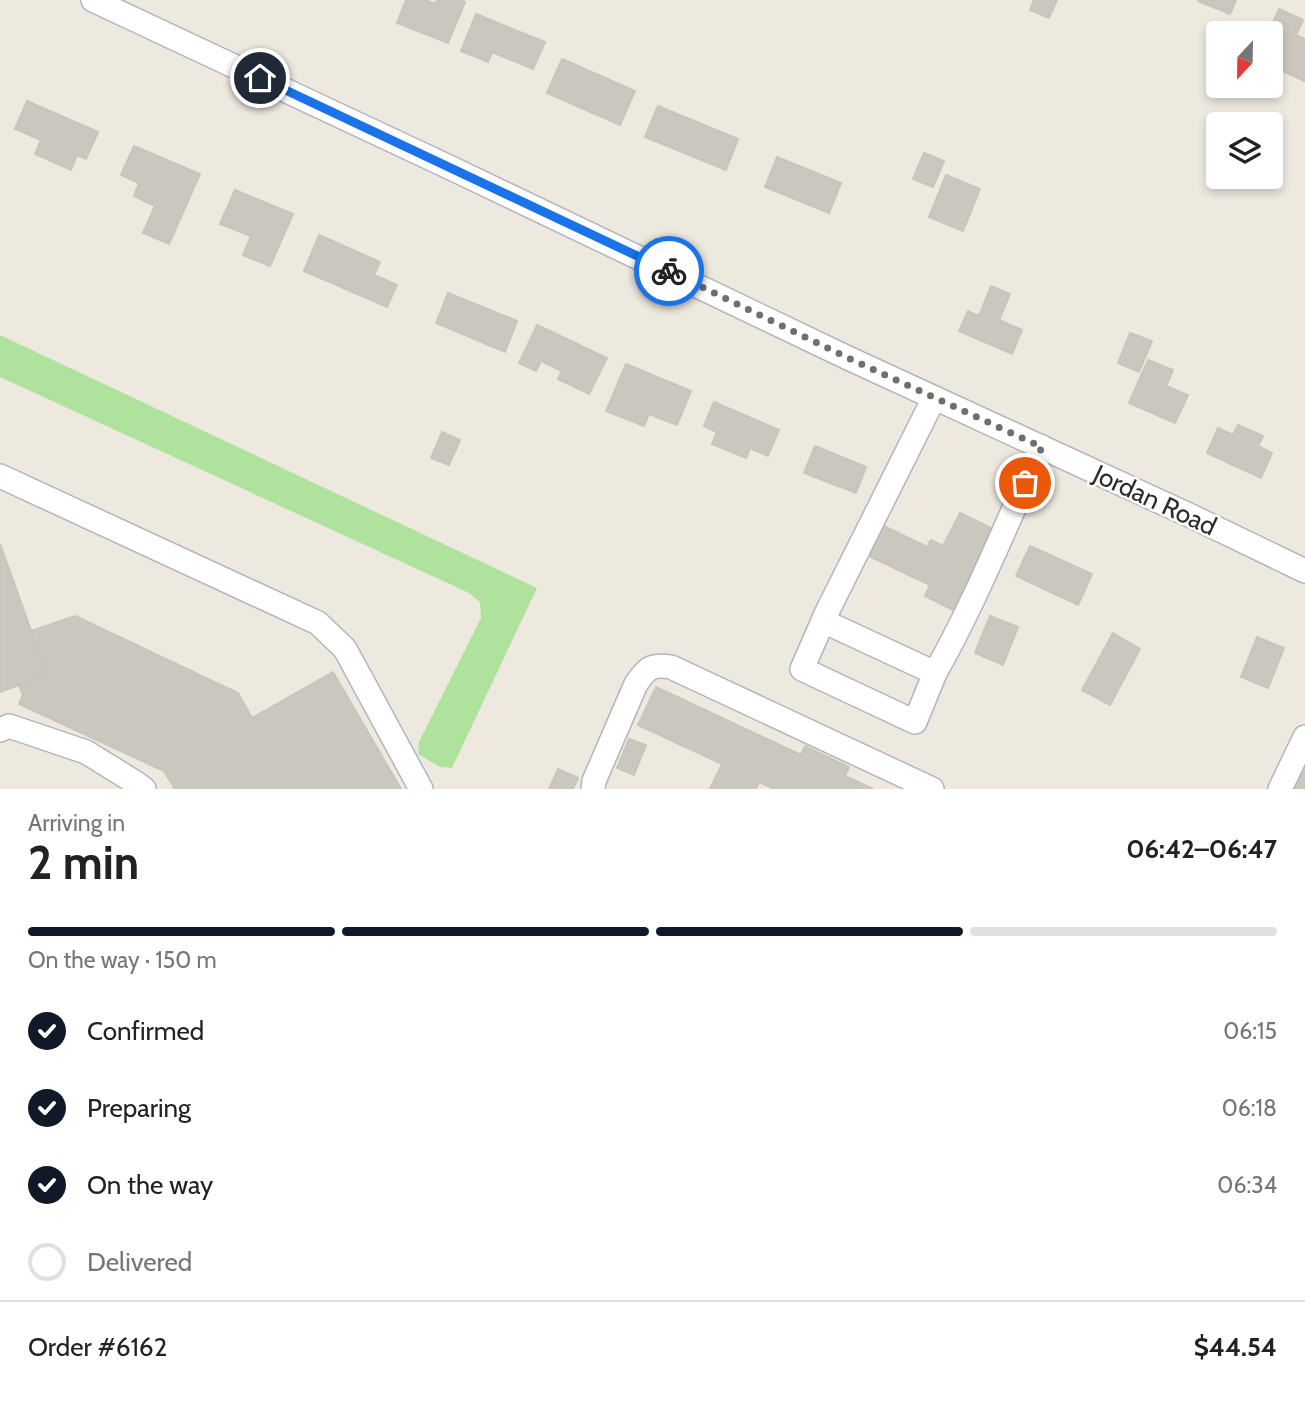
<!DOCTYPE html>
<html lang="en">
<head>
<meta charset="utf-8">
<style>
  :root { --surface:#fff; --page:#f6f6f6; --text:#222; --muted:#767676; --line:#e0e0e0; --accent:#111827 }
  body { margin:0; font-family:Cabin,sans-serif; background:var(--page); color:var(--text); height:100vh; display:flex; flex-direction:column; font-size:26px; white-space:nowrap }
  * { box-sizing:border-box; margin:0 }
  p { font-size:23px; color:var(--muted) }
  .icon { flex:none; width:38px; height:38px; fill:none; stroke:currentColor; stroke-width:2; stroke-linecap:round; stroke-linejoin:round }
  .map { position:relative; height:789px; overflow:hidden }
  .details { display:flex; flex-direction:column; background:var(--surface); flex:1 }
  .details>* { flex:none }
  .needle { width:46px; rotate:202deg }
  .fabs { position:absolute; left:1206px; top:21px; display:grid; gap:14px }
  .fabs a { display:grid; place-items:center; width:77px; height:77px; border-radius:7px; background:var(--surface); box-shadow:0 4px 10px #0003; font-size:35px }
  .pin { position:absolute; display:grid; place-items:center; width:60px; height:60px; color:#fff; margin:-30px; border:4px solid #fff; border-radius:50%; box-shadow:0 2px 7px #0007 }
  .courier { position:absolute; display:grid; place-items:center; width:70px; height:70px; margin:-35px; border:5px solid #1a73e8; border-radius:50%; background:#fff; color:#222; box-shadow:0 2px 9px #0007 }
  .overview em { font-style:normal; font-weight:700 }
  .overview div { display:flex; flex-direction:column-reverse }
  .overview { display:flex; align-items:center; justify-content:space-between; height:119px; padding:0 28px }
  h1 { font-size:46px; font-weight:700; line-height:52px }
  .bar { display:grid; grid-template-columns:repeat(4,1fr); gap:10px 7px; align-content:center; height:84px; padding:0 28px }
  .bar i { height:9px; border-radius:5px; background:var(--line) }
  .bar .active { background:var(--accent) }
  .bar p { grid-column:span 4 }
  .line { display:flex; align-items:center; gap:18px; padding:0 28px; border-top:2px solid var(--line) }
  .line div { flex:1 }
  ol { padding:0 28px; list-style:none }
  li { display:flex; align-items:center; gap:21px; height:77px }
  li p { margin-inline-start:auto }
  li .icon { padding:7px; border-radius:50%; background:var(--accent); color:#fff; stroke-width:4 }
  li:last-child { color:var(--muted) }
  li i { width:38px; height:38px; border:4px solid var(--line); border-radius:50% }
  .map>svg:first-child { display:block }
  .green { fill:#afe39d }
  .building { fill:#cac7be; stroke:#cac5b9; stroke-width:2 }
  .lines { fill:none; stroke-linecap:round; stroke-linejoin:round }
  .minor-casing { stroke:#b3b4c0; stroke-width:26 }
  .minor { stroke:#fff; stroke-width:23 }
  .done { stroke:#716f6b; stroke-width:7; stroke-dasharray:0 12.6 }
  .route { stroke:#1a73e8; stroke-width:9 }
  .labels { text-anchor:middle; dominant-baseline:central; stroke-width:5; stroke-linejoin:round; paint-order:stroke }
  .street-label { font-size:26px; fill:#2d2d2d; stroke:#fff }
</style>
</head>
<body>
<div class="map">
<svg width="1305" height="789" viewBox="0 0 1305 789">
  <rect width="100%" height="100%" fill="#eee9df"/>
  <path class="green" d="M0,335L537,588L452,768L440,767L418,754L419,742L481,618L480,602L467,592L0,377Z"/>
  <g class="building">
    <path d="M406,0H426L435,4L437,0H460L465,2L448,43L397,23Z"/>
    <path d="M1034,0H1057L1049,18L1030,10Z"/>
    <path d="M1198,0H1236L1230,14L1198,1Z"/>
    <path d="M1279,9L1303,20L1296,35L1305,39L1304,81L1281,70L1277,80L1270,77V33H1268Z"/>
    <path d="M476,14L545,42L533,69L492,52L488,62L461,51Z"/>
    <path d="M562,59L635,91L620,125L547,93Z"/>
    <path d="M27,101L98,132L86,159L77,155L71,170L35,154L41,140L15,129Z"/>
    <path d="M658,106L738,139L726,170L645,137Z"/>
    <path d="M134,146L200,174L169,244L143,233L155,206L134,196L139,183L121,175Z"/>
    <path d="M924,153L944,161L933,187L913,179Z"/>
    <path d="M777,157L841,183L829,213L765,187Z"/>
    <path d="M946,175L980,189L963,231L929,217Z"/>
    <path d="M235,190L293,214L270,266L243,255L251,236L220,224Z"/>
    <path d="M319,235L380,262L374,275L397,285L387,307L304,271Z"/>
    <path d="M991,286L1010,294L999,320L1022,330L1012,354L959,331L968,311L979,316Z"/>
    <path d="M448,293L517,321L505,352L436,323Z"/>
    <path d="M537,325L607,358L589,394L558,379L562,371L541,361L536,371L519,363Z"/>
    <path d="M1130,333L1152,341L1139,372L1118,363Z"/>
    <path d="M1148,360L1173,370L1166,386L1188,395L1175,423L1129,403Z"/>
    <path d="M626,364L691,391L677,425L649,414L644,426L606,411Z"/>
    <path d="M714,402L779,430L768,456L750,448L746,458L712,444L717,432L704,426Z"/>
    <path d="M1238,425L1263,436L1258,446L1272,453L1261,478L1207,453L1218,428L1233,435Z"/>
    <path d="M442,432L460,440L449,465L431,458Z"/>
    <path d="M815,446L866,467L856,493L804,473Z"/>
    <path d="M960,513L997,531L957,612L925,596L930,585L869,556L884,526L927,547L931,540L943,546Z"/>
    <path d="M0,544L47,675L0,692Z"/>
    <path d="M1030,546L1092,574L1078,605L1016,576Z"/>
    <path d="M75,616L238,693L252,718L333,672L401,789H175L164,771L19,704L23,695L19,686L47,675L31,631Z"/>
    <path d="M990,616L1018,627L1003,665L975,653Z"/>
    <path d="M1113,633L1140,649L1110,705L1082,690Z"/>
    <path d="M1257,637L1284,648L1268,688L1241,677Z"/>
    <path d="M656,687L801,755L805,746L849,767L845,776L873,789H774L759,782L756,789H710L722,764L638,725Z"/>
    <path d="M629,739L646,745L634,775L617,768Z"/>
    <path d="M1305,762V789H1292Z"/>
    <path d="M558,769L578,778L573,789H549Z"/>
  </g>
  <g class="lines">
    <defs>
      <g id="minor">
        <path d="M93,0L451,168L848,358L1191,516L1305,571"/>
        <path d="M0,476L318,623L345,649L421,789"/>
        <path d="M823,621L935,673L915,722L802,669L826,614L934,398"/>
        <path d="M935,673C976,601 1006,523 1042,447"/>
        <path d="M0,730L9,726L86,752L136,783L144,789"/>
        <path d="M593,789L594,781L636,684C647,668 651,664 671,667L932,789"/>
        <path d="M1280,789L1305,737"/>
      </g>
    </defs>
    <use href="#minor" class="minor-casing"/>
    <use href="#minor" class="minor"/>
  </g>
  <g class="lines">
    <path class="done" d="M669,271L848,358L1042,447L1025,483"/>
    <path class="route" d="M260,78L669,271"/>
  </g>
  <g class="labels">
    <g class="street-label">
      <text transform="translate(1155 500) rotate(25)">Jordan Road</text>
    </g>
  </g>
</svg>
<div class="fabs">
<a><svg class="needle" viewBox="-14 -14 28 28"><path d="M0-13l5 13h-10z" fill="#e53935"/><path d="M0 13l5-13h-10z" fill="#767676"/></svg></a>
<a><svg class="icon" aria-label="layers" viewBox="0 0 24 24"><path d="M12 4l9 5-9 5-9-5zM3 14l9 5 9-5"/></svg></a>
</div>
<div class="pin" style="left:1025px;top:483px;background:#ea580c"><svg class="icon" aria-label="bag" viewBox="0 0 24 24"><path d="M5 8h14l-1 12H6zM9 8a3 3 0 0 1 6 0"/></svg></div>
<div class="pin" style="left:260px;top:78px;background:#1f2937"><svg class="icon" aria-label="home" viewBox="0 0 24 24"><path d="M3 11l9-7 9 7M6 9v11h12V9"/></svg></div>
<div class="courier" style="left:669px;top:271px"><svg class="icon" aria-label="bike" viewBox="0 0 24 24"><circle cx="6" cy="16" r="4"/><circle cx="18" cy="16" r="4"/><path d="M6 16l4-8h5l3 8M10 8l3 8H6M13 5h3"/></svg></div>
</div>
<section class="details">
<div class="overview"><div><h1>2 min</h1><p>Arriving in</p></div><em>06:42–06:47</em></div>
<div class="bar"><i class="active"></i><i class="active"></i><i class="active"></i><i></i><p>On the way · 150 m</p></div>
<ol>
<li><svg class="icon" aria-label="check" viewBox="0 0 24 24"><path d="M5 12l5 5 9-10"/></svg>Confirmed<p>06:15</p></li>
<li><svg class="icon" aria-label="check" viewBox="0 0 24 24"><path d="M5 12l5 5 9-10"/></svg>Preparing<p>06:18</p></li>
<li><svg class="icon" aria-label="check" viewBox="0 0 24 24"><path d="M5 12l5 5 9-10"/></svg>On the way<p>06:34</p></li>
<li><i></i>Delivered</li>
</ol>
<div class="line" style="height:91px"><div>Order #6162</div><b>$44.54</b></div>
</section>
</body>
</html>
